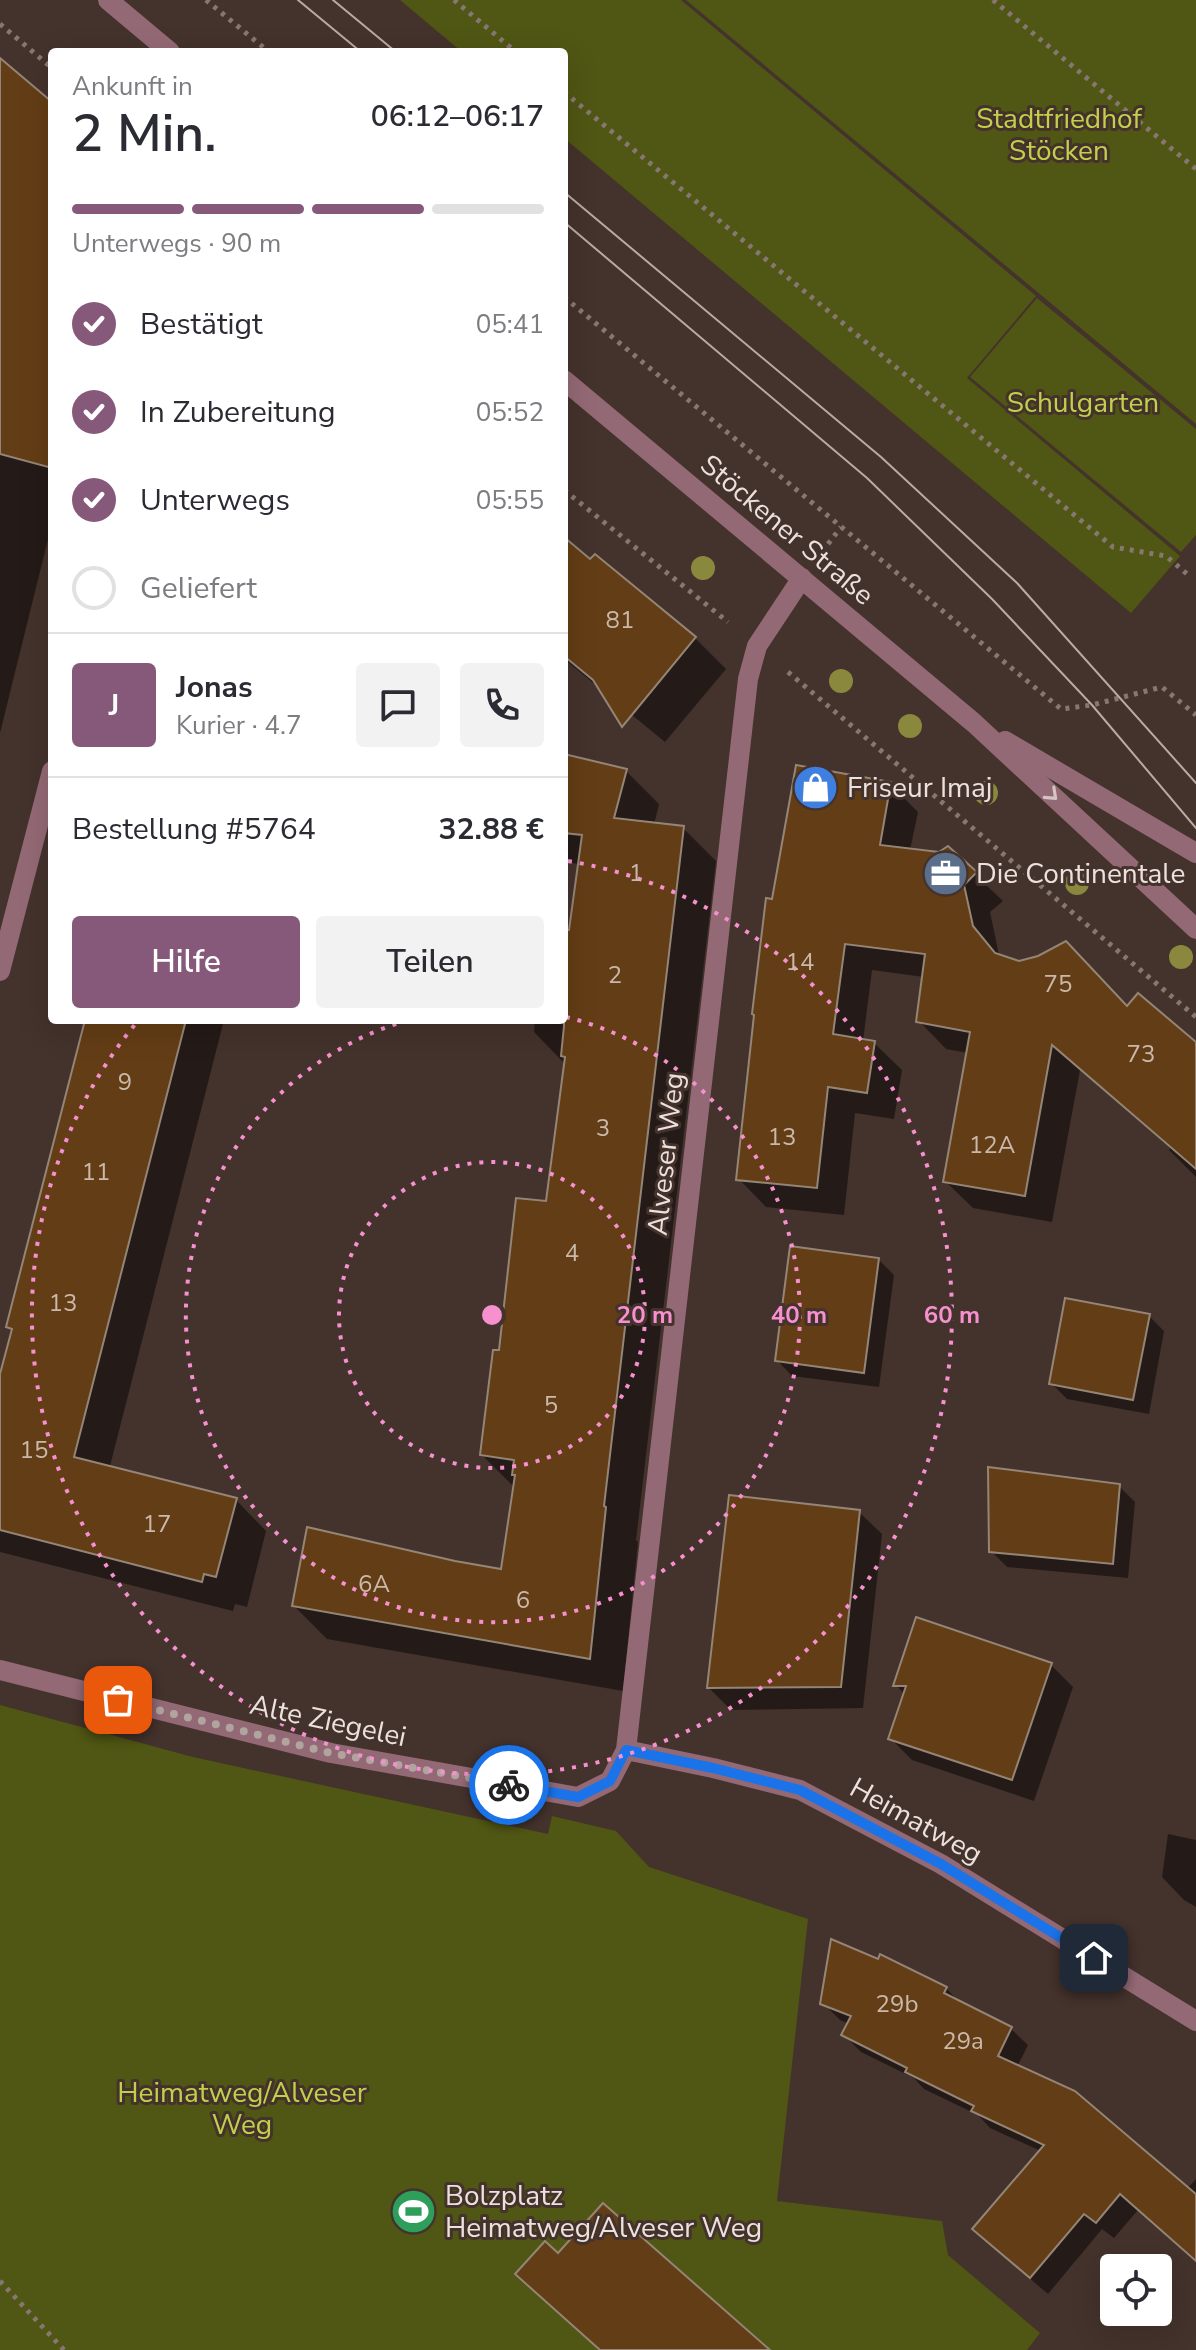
<!DOCTYPE html>
<html lang="de">
<head>
<meta charset="utf-8">
<style>
  :root { --surface:#fff; --page:#f2f2f3; --text:#2b2b33; --muted:#7c7c81; --line:#e1e1e2; --accent:#865879 }
  body { margin:0; font-family:"Nunito Sans",sans-serif; background:var(--page); color:var(--text); height:100vh; display:flex; flex-direction:column; font-size:30px; white-space:nowrap }
  * { box-sizing:border-box; margin:0 }
  p { font-size:26px; color:var(--muted) }
  .icon { flex:none; width:44px; height:44px; fill:none; stroke:currentColor; stroke-width:2; stroke-linecap:round; stroke-linejoin:round }
  .map { position:relative; flex:1; overflow:hidden }
  .sheet { position:absolute; left:48px; top:48px; width:520px; height:976px; display:flex; flex-direction:column; background:var(--surface); border-radius:8px; box-shadow:0 8px 32px #0002 }
  .sheet>* { flex:none }
  .fabs { position:absolute; left:1100px; top:2254px; display:grid; gap:16px }
  .fabs a { display:grid; place-items:center; width:72px; height:72px; border-radius:8px; background:var(--surface); box-shadow:0 8px 32px #0002; font-size:40px }
  .pin { position:absolute; display:grid; place-items:center; width:68px; height:68px; color:#fff; margin:-34px; border-radius:16px; box-shadow:0 4px 12px #0006 }
  .courier { position:absolute; display:grid; place-items:center; width:80px; height:80px; margin:-40px; border:6px solid #1a73e8; border-radius:50%; background:#fff; color:#222; box-shadow:0 2px 10px #0007 }
  .head em { font-style:normal; font-weight:600 }
  .head div { display:flex; flex-direction:column-reverse }
  .head { display:flex; align-items:center; justify-content:space-between; height:136px; padding:0 24px }
  h1 { font-size:52px; font-weight:600; line-height:60px }
  .bar { display:grid; grid-template-columns:repeat(4,1fr); gap:12px 8px; align-content:center; height:96px; padding:0 24px }
  .bar i { height:10px; border-radius:6px; background:var(--line) }
  .bar .selected { background:var(--accent) }
  .bar p { grid-column:span 4 }
  .line { display:flex; align-items:center; gap:20px; padding:0 24px; border-top:2px solid var(--line) }
  .line div { flex:1 }
  .round { display:grid; place-items:center; flex:none; width:84px; height:84px; border-radius:8px; background:var(--page) }
  ol { padding:0 24px; list-style:none }
  li { display:flex; align-items:center; gap:24px; height:88px }
  li p { margin-inline-start:auto }
  li .icon { padding:8px; border-radius:50%; background:var(--accent); color:#fff; stroke-width:4 }
  li:last-child { color:var(--muted) }
  li i { width:44px; height:44px; border:4px solid var(--line); border-radius:50% }
  .action { display:flex; gap:16px; margin-top:auto; padding:16px 24px }
  .action a { flex:1; height:92px; border-radius:8px; background:var(--accent); color:#fff; font-size:32px; font-weight:600; line-height:92px; text-align:center }
  .action a+a { background:var(--page); color:var(--text) }
  .map>svg:first-child { display:block }
  .green { fill:#505613 }
  .shadow { fill:#0007 }
  .building { fill:#633d15; stroke:#948577; stroke-width:2 }
  .lines { fill:none; stroke-linecap:round; stroke-linejoin:round }
  .path { stroke:#867772; stroke-width:5; stroke-dasharray:4 6; stroke-linecap:butt }
  .minor { stroke:#936975; stroke-width:20 }
  .tram { stroke:#b8aba6; stroke-width:2 }
  .tree { fill:#89883d }
  .oneway { stroke:#d6c3c3 }
  .done { stroke:#b1a49f; stroke-width:8; stroke-dasharray:0 14.4 }
  .route { stroke:#1a73e8; stroke-width:10 }
  .ring { fill:none; stroke:#f690cf; stroke-width:4; stroke-dasharray:4 8 }
  .labels { text-anchor:middle; dominant-baseline:central; stroke-width:6; stroke-linejoin:round; paint-order:stroke }
  .number-label { font-size:24px; fill:#cab8ab }
  .park-label { font-size:28px; fill:#c1cf4b; stroke:#44322c }
  .street-label { font-size:28px; fill:#ece1dd; stroke:#44322c }
  .poi-label { font-size:28px; fill:#ece1dd; stroke:#44322c; text-anchor:start }
  .centre { fill:#f690cf; stroke:#44322c; stroke-width:4 }
  .ring-label { font-size:24px; text-anchor:middle; font-weight:bold; fill:#f690cf; stroke:#44322c; stroke-width:6; stroke-linejoin:round; paint-order:stroke }
</style>
</head>
<body>
<div class="map">
<svg width="1196" height="2350" viewBox="0 0 1196 2350">
  <rect width="100%" height="100%" fill="#44322c"/>
  <g class="green">
    <path d="M400,0H681L1036,296L967,378L1180,556L1131,613L564,138V52H462Z"/>
    <path d="M686,0H1196V424Z"/>
    <path d="M1037,298L1196,429V535L1181,552L970,377Z"/>
    <path d="M0,1705L193,1757L548,1834L552,1816L616,1831L649,1867L808,1919L777,2201L942,2221L948,2255L1040,2333L1027,2350H0Z"/>
  </g>
  <g class="shadow">
    <path d="M0,61L52,105V523L0,733Z"/>
    <path d="M564,540L695,638L726,669L665,742L564,659Z"/>
    <path d="M564,757L626,771L659,804L654,825L683,828L716,861L636,1540L638,1542L623,1691L327,1639L294,1606L455,1563L503,1571L515,1488L482,1455L500,1353L548,1203L566,1065L534,1032L535,1020H564V932H571L580,864L564,862Z"/>
    <path d="M890,784L918,812L910,850L939,854L948,849L1003,901L990,912L999,955L1128,1008L1196,1044V1177L1169,1150L1170,1148L1080,1070L1052,1222L973,1208L945,1181L968,1053L946,1049L919,1021L924,977L872,970L863,1041L874,1043L902,1070L894,1119L855,1113L844,1215L766,1207L739,1179L773,901Z"/>
    <path d="M87,1020H224L110,1466L236,1500L266,1531L247,1607L235,1604L233,1611L0,1552V1381L13,1332L8,1327Z"/>
    <path d="M878,1259L894,1275L879,1387L792,1376L777,1360Z"/>
    <path d="M1149,1316L1164,1331L1149,1414L1067,1399L1051,1383Z"/>
    <path d="M1119,1486L1135,1502L1128,1578L1007,1567L991,1551Z"/>
    <path d="M859,1512L882,1534L863,1708L731,1710L709,1688Z"/>
    <path d="M1050,1664L1073,1687L1034,1801L912,1760L890,1738L905,1695L896,1685Z"/>
    <path d="M1168,1834L1196,1840V1907L1184,1900L1162,1877Z"/>
    <path d="M946,1988L960,2003L1011,2029L1028,2045L1017,2067L1187,2189L1196,2179V2261L1138,2210L1114,2238L1102,2229L1048,2294L992,2246L1041,2151L990,2128L978,2115L924,2089L914,2078L861,2052L844,2035L849,2024L840,2020L823,2003Z"/>
    <path d="M558,2256L767,2350H599L518,2274Z"/>
  </g>
  <g class="building">
    <path d="M0,58L52,102V468L0,454Z"/>
    <path d="M564,537L590,559L595,554L696,637L622,727L593,680L564,656Z"/>
    <path d="M564,754L627,769L614,818L684,826L604,1506L606,1507L590,1659L292,1606L307,1527L455,1561L501,1569L515,1475H512L514,1460L480,1455L493,1350H499L516,1198L546,1201L565,1057L561,1056L564,1026V930H569L582,835L564,833Z"/>
    <path d="M796,765L891,782L880,845L939,852L948,846L977,872L964,885L973,926L995,953L1019,961L1038,956L1066,941L1127,1006L1138,993L1196,1042V1169L1052,1045L1025,1196L943,1182L970,1032L916,1022L925,954L845,944L833,1034L875,1041L867,1093L828,1087L817,1188L736,1180L754,1015L752,1014L766,898L772,899Z"/>
    <path d="M85,1020H186L74,1457L237,1498L216,1577L204,1574L202,1582L0,1530V1374L12,1329L6,1327Z"/>
    <path d="M790,1246L879,1258L864,1373L775,1361Z"/>
    <path d="M1065,1298L1150,1314L1133,1400L1049,1384Z"/>
    <path d="M988,1467L1120,1484L1113,1564L989,1552Z"/>
    <path d="M729,1495L860,1510L841,1687L707,1688Z"/>
    <path d="M916,1617L1052,1663L1012,1780L888,1739L906,1686H893Z"/>
    <path d="M831,1939L878,1959L880,1954L947,1987L944,1993L1012,2027L998,2056L1075,2091L1196,2194V2261L1120,2194L1096,2223L1084,2214L1030,2278L972,2229L1044,2145L971,2111L974,2106L905,2072L907,2068L841,2035L851,2016L820,2004Z"/>
    <path d="M603,2203L770,2350H600L515,2274L545,2241L558,2253Z"/>
  </g>
  <g class="lines">
    <g class="path">
      <path d="M206,0L269,52"/>
      <path d="M454,0L516,52"/>
      <path d="M993,0L1196,169"/>
      <path d="M0,24L52,68"/>
      <path d="M564,92L1113,547L1166,556L1187,574"/>
      <path d="M564,297L1061,709L1092,705L1162,687L1196,715"/>
      <path d="M564,490L728,622"/>
      <path d="M822,552L841,527"/>
      <path d="M788,672L1196,1017"/>
      <path d="M0,2281L64,2350"/>
    </g>
    <g class="minor">
      <path d="M108,0L170,52"/>
      <path d="M564,380L974,723L1196,929"/>
      <path d="M1005,741L1196,853"/>
      <path d="M0,971L52,771"/>
      <path d="M0,1670L331,1753L578,1797L610,1781L626,1750L748,679L757,646L802,578"/>
      <path d="M626,1750L713,1768L800,1790L941,1864L1196,2021"/>
    </g>
    <g class="tram">
      <path d="M298,0L361,52"/>
      <path d="M333,0L396,52"/>
      <path d="M564,192L881,457L1017,583L1196,783"/>
      <path d="M564,222L867,478L992,599L1092,705L1196,828"/>
    </g>
  </g>
  <g class="tree">
    <circle cx="703" cy="568" r="12"/>
    <circle cx="841" cy="681" r="12"/>
    <circle cx="910" cy="726" r="12"/>
    <circle cx="986" cy="793" r="12"/>
    <circle cx="1077" cy="883" r="12"/>
    <circle cx="1181" cy="957" r="12"/>
  </g>
  <defs><path id="oneway-chevron" d="M-2-3.5L2.5 0L-2 3.5" fill="none" stroke-width="1.6" stroke-linecap="round" stroke-linejoin="round" transform="scale(2)"/></defs>
  <use class="oneway" href="#oneway-chevron" transform="translate(1052 795) rotate(43)"/>
  <g class="lines">
    <path class="done" d="M118,1700L331,1753L509,1785"/>
    <path class="route" d="M509,1785L578,1797L610,1781L626,1750L713,1768L800,1790L941,1864L1094,1958"/>
  </g>
  <g class="ring">
    <circle cx="492" cy="1315" r="153"/>
    <path d="M566 1017A307 307 0 1 1 405 1021"/>
    <path d="M568 861A460 460 0 1 1 137 1022"/>
  </g>
  <defs>
    <symbol id="shop-disc" viewBox="-11 -11 22 22"><circle r="9.5" fill="#3f7fe0" stroke="#44322c"/><path d="M-5-2.5h2.3a2.7 3.5 0 0 1 5.4 0H5L5.5 6h-11ZM-1.5-2.5h3a1.5 2.3 0 0 0-3 0Z" fill="#fff"/></symbol>
    <symbol id="office-disc" viewBox="-11 -11 22 22"><circle r="9.5" fill="#5c6f8a" stroke="#44322c"/><path d="M-6-3h4V-5.5h4V-3h4V5H-6ZM-1-4.5V-3h2v-1.5ZM-6 0V1H6V0Z" fill="#fff"/></symbol>
    <symbol id="stadium-disc" viewBox="-11 -11 22 22"><circle r="9.5" fill="#2e9e5b" stroke="#44322c"/><path d="M0-5a6.5 5 0 1 0 0 10a6.5 5 0 1 0 0-10ZM-3.5-1.8h7v3.6h-7Z" fill="#fff"/></symbol>
  </defs>
  <g fill-rule="evenodd">
    <use href="#shop-disc" x="790" y="762" width="51" height="51"/>
    <use href="#office-disc" x="920" y="848" width="51" height="51"/>
    <use href="#stadium-disc" x="388" y="2186" width="51" height="51"/>
  </g>
  <g class="labels">
    <g class="number-label">
      <text x="620" y="620">81</text>
      <text x="636" y="873">1</text>
      <text x="800" y="962">14</text>
      <text x="615" y="975">2</text>
      <text x="1058" y="984">75</text>
      <text x="1141" y="1054">73</text>
      <text x="125" y="1082">9</text>
      <text x="603" y="1128">3</text>
      <text x="782" y="1137">13</text>
      <text x="992" y="1145">12A</text>
      <text x="96" y="1172">11</text>
      <text x="572" y="1253">4</text>
      <text x="63" y="1303">13</text>
      <text x="551" y="1405">5</text>
      <text x="34" y="1450">15</text>
      <text x="157" y="1524">17</text>
      <text x="374" y="1584">6A</text>
      <text x="523" y="1600">6</text>
      <text x="897" y="2004">29b</text>
      <text x="963" y="2041">29a</text>
    </g>
    <g class="park-label">
      <text x="1059" y="119">Stadtfriedhof<tspan x="1059" dy="32">Stöcken</tspan></text>
      <text x="1083" y="403">Schulgarten</text>
      <text x="242" y="2093">Heimatweg/Alveser<tspan x="242" dy="32">Weg</tspan></text>
    </g>
    <g class="street-label">
      <text transform="translate(787 530) rotate(40)">Stöckener Straße</text>
      <text transform="translate(666 1154) rotate(-84)">Alveser Weg</text>
      <text transform="translate(328 1721) rotate(12)">Alte Ziegelei</text>
      <text transform="translate(916 1821) rotate(29)">Heimatweg</text>
    </g>
    <g class="poi-label">
      <text x="847" y="788">Friseur Imaj</text>
      <text x="976" y="874">Die Continentale</text>
      <text x="445" y="2196">Bolzplatz<tspan x="445" dy="32">Heimatweg/Alveser Weg</tspan></text>
    </g>
  </g>
  <circle cx="492" cy="1315" r="12" class="centre"/>
  <g class="ring-label">
    <text x="645" y="1323">20 m</text>
    <text x="799" y="1323">40 m</text>
    <text x="952" y="1323">60 m</text>
  </g>
</svg>
<div class="fabs">
<a><svg class="icon" aria-label="locate" viewBox="0 0 24 24"><circle cx="12" cy="12" r="6"/><path d="M12 2v4M12 18v4M2 12h4M18 12h4"/></svg></a>
</div>
<div class="pin" style="left:118px;top:1700px;background:#ea580c"><svg class="icon" aria-label="bag" viewBox="0 0 24 24"><path d="M5 8h14l-1 12H6zM9 8a3 3 0 0 1 6 0"/></svg></div>
<div class="pin" style="left:1094px;top:1958px;background:#1f2937"><svg class="icon" aria-label="home" viewBox="0 0 24 24"><path d="M3 11l9-7 9 7M6 9v11h12V9"/></svg></div>
<div class="courier" style="left:509px;top:1785px"><svg class="icon" aria-label="bike" viewBox="0 0 24 24"><circle cx="6" cy="16" r="4"/><circle cx="18" cy="16" r="4"/><path d="M6 16l4-8h5l3 8M10 8l3 8H6M13 5h3"/></svg></div>
<section class="sheet">
<div class="head"><div><h1>2 Min.</h1><p>Ankunft in</p></div><em>06:12–06:17</em></div>
<div class="bar"><i class="selected"></i><i class="selected"></i><i class="selected"></i><i></i><p>Unterwegs · 90 m</p></div>
<ol>
<li><svg class="icon" aria-label="check" viewBox="0 0 24 24"><path d="M5 12l5 5 9-10"/></svg>Bestätigt<p>05:41</p></li>
<li><svg class="icon" aria-label="check" viewBox="0 0 24 24"><path d="M5 12l5 5 9-10"/></svg>In Zubereitung<p>05:52</p></li>
<li><svg class="icon" aria-label="check" viewBox="0 0 24 24"><path d="M5 12l5 5 9-10"/></svg>Unterwegs<p>05:55</p></li>
<li><i></i>Geliefert</li>
</ol>
<div class="line" style="height:144px"><b class="round" style="background:var(--accent);color:#fff">J</b><div><b>Jonas</b><p>Kurier · 4.7</p></div><a class="round"><svg class="icon" aria-label="chat" viewBox="0 0 24 24"><path d="M4 5h16v11H9l-5 4z"/></svg></a><a class="round"><svg class="icon" aria-label="phone" viewBox="0 0 24 24"><path d="M5 4h4l2 5-3 2q2 4 5 5l2-3 5 2v4C11 20 4 13 5 4z"/></svg></a></div>
<div class="line" style="height:104px"><div>Bestellung #5764</div><b>32.88 €</b></div>
<div class="action"><a>Hilfe</a><a>Teilen</a></div>
</section>
</div>
</body>
</html>
